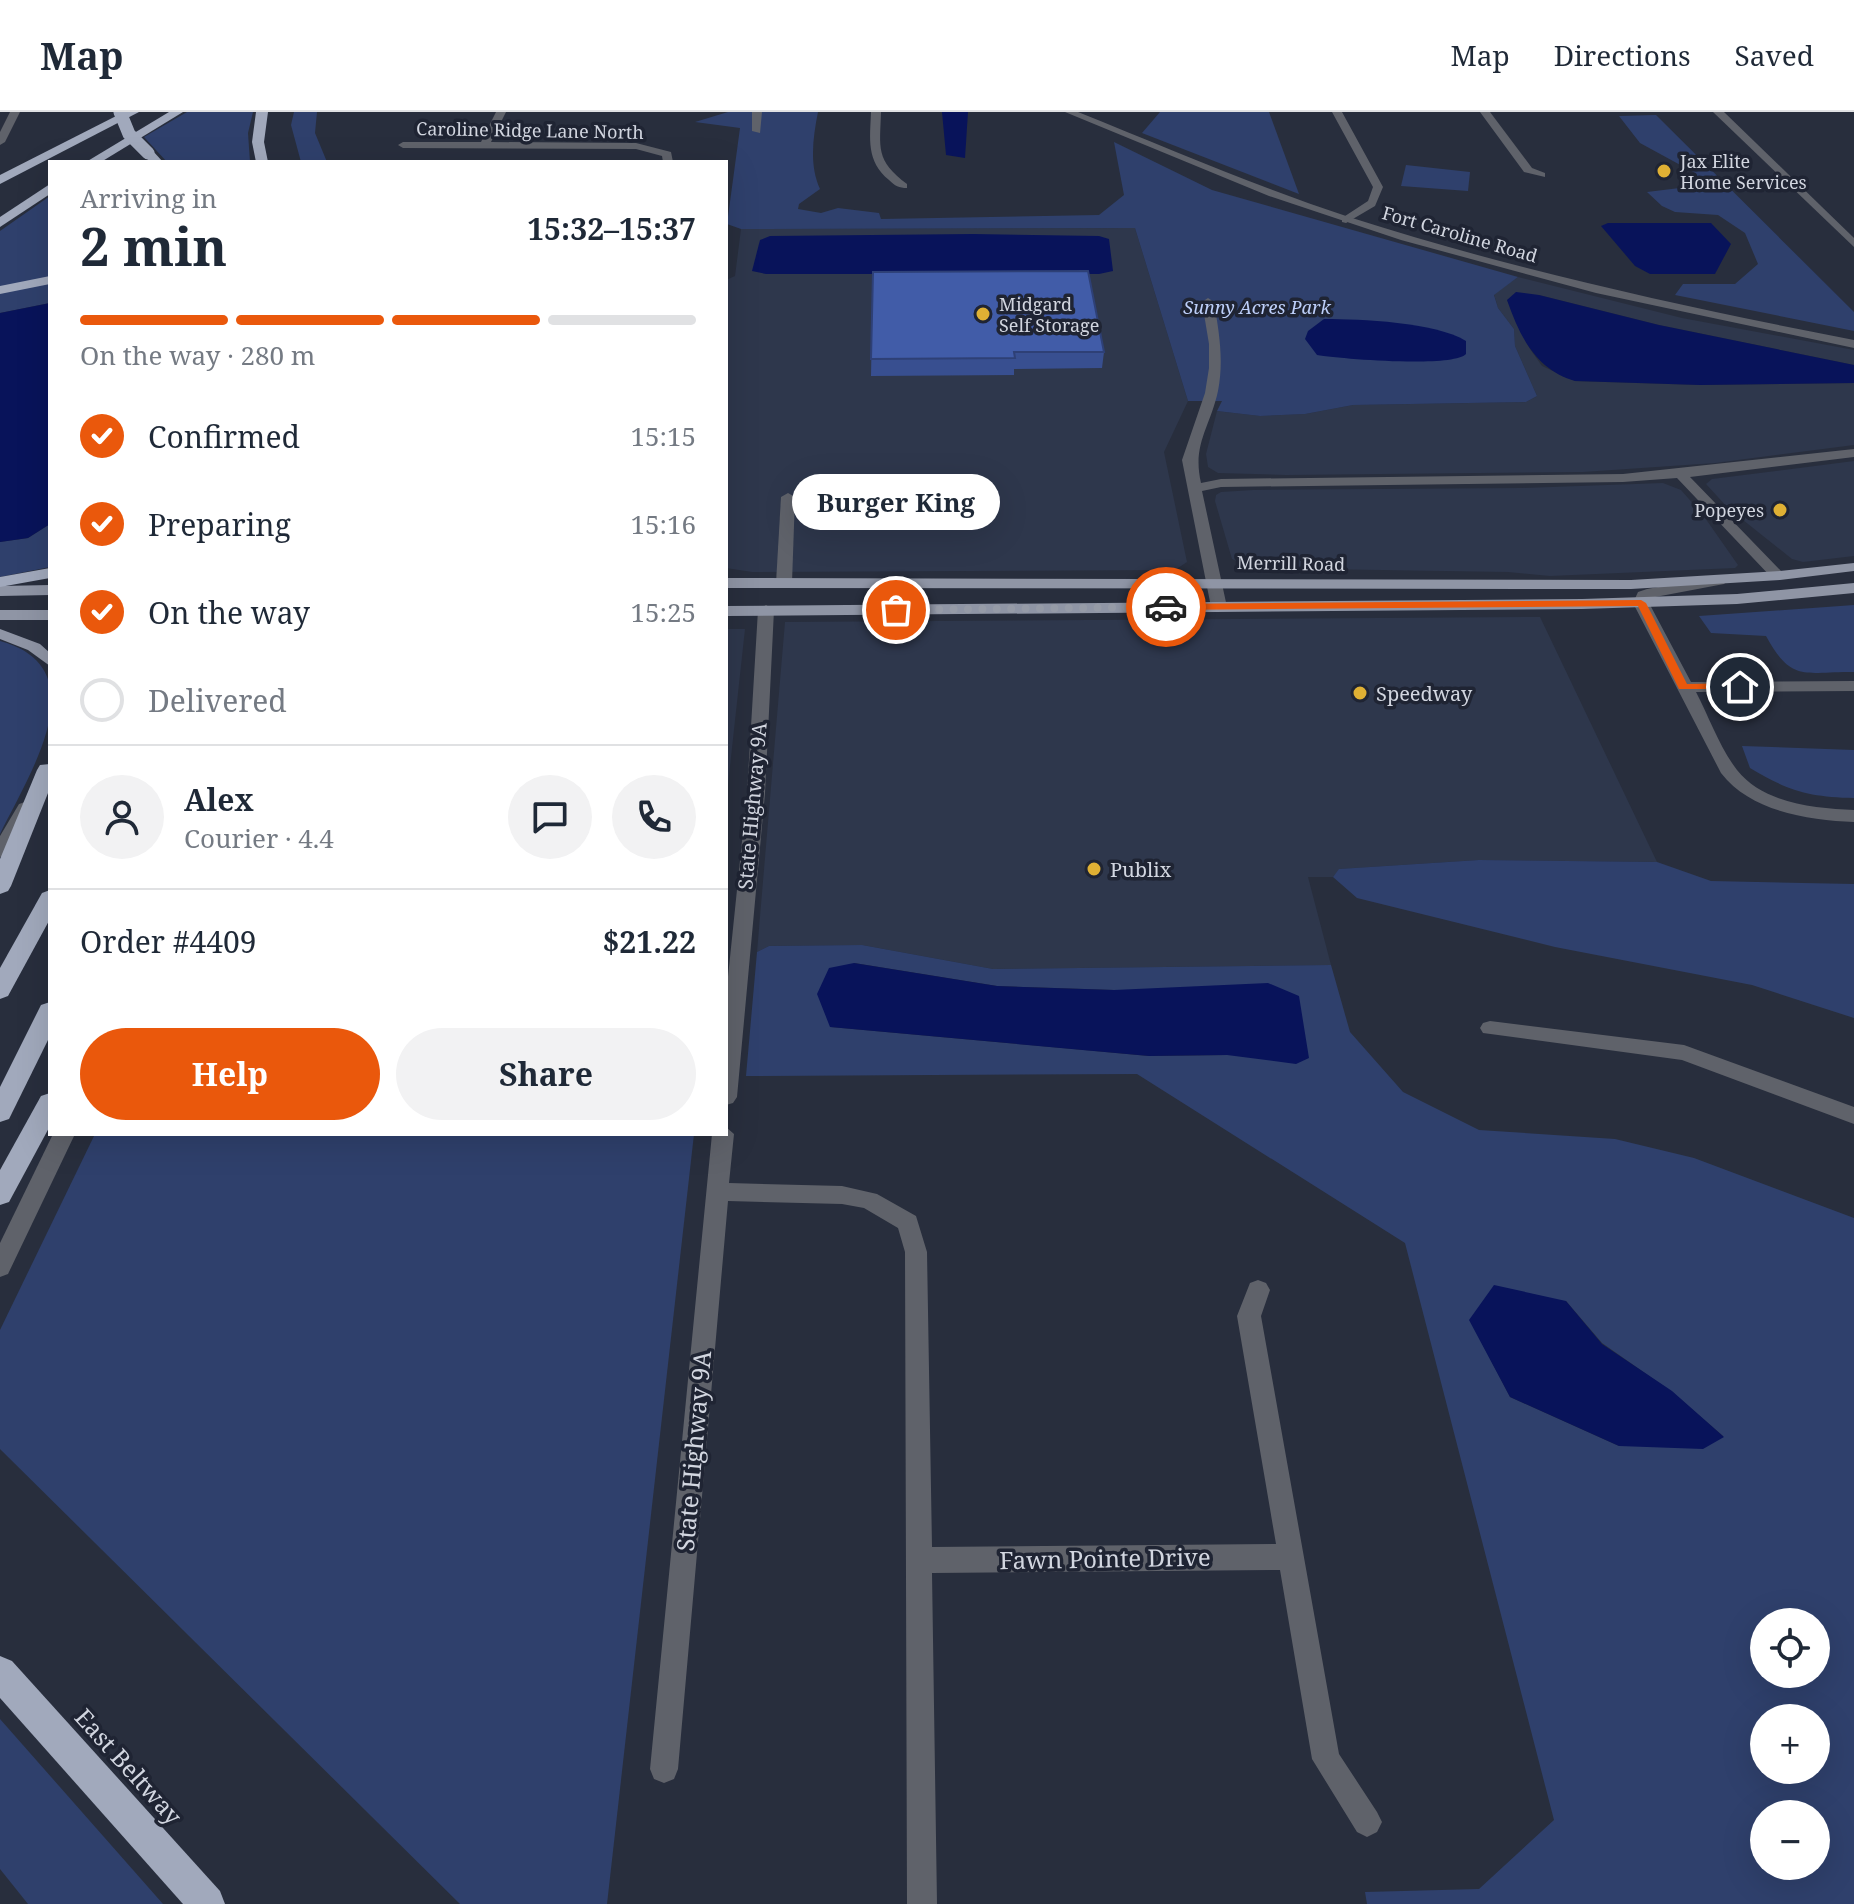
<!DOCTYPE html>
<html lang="en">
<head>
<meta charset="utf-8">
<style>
  :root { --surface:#fff; --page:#f2f2f3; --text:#1f2937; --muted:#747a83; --line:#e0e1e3; --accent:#ea580c }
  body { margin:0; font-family:"Noto Serif",serif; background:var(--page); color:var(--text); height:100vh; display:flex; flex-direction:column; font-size:30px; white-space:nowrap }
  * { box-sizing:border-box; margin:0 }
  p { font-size:26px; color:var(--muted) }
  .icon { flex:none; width:44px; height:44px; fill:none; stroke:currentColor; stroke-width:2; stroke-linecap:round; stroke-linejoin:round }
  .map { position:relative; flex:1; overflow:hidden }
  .sheet { position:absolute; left:48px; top:48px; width:680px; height:976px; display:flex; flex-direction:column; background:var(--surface); border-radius:0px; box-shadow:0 8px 32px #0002 }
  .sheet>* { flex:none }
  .buttons { position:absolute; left:1750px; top:1496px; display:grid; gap:16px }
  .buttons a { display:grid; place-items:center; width:80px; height:80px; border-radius:50%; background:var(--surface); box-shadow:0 8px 32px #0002; font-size:40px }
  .pin { position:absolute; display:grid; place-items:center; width:68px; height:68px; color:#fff; margin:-34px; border:4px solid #fff; border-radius:50%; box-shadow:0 2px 8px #0007 }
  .courier { position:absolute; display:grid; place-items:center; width:80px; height:80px; margin:-40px; border:6px solid #ea580c; border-radius:50%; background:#fff; color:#222; box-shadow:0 2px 10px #0007 }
  .bubble { position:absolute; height:56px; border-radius:28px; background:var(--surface); box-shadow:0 8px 32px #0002; font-size:26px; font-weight:700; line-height:56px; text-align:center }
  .summary em { font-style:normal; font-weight:700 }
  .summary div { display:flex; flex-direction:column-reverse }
  .summary { display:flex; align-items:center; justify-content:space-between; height:136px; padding:0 32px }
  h1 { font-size:52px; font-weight:700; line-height:60px }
  .bar { display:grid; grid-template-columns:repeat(4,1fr); gap:12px 8px; align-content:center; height:96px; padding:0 32px }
  .bar i { height:10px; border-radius:6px; background:var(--line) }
  .bar .on { background:var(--accent) }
  .bar p { grid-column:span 4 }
  .line { display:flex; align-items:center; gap:20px; padding:0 32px; border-top:2px solid var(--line) }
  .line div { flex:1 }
  .round { display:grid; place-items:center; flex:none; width:84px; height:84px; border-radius:42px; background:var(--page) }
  ol { padding:0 32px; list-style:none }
  li { display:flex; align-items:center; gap:24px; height:88px }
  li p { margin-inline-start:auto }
  li .icon { padding:8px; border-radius:50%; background:var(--accent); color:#fff; stroke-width:4 }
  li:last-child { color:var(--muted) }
  li i { width:44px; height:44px; border:4px solid var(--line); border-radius:50% }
  .primary-button { display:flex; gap:16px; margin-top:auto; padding:16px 32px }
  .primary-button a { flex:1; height:92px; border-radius:48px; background:var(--accent); color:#fff; font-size:32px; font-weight:700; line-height:92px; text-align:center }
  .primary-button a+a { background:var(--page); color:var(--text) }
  header { display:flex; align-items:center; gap:48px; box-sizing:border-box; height:112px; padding:0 40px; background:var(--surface); border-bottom:2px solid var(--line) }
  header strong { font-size:38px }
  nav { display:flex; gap:44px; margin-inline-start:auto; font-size:28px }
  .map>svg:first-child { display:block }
  .built { fill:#2e374c }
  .green { fill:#2f406c; fill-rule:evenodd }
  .water { fill:#08135a }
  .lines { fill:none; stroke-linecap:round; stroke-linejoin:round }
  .minor { fill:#5f626a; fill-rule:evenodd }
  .tertiary { fill:#5f626a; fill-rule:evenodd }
  .primary { fill:#8f95a5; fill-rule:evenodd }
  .motorway { fill:#a1a9bc; fill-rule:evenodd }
  .motorway-bridge { stroke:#a1a9bc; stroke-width:13 }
  .wall { fill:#384f90 }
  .building { fill:#415ca8; stroke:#2e4076; stroke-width:2 }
  .route { fill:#ea580c }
  .done { stroke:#969ba7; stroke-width:8; stroke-dasharray:0 14.4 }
  .poi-dot { fill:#dfb034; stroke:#1f2433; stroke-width:3 }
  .labels { text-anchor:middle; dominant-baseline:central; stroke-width:7; stroke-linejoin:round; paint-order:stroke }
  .far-street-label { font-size:18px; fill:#d2d6e0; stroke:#1f2433 }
  .far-poi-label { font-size:18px; fill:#d2d6e0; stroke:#1f2433; text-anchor:start }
  .far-park-label { font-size:18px; font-style:italic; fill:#bdcff9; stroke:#1f2433 }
  .poi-label { font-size:20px; fill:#d2d6e0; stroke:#1f2433; text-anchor:start }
  .street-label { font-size:20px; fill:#d2d6e0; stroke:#1f2433 }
  .near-street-label { font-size:24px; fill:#d2d6e0; stroke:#1f2433 }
</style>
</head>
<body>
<header>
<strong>Map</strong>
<nav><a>Map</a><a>Directions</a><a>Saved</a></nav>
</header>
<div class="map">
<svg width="1854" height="1792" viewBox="0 0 1854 1792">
  <rect width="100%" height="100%" fill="#282e3d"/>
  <g class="built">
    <path d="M1135,116L1188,289L1164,340L1187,450L1175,458L752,460L726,456V168L735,164L741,117Z"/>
    <path d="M1518,165L1682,206L1854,238V253L1659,213L1539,183L1507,188L1530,237L1542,254L1575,269L1700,273L1854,271V333L1715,351L1583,360L1286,363L1218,361L1208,355L1206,342L1217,299L1260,304L1305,302L1353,293L1526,290L1537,284L1515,234L1514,217L1498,196L1494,182Z"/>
    <path d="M1854,349V444L1803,450L1792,447L1728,396L1706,372L1712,367Z"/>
    <path d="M1663,371L1681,378L1703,403L1738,453L1735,456L1550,464L1508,460L1253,456L1232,447L1215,389L1216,383L1221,380L1253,378L1522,376Z"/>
    <path d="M1540,505L1657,750L1479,748L1340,757L1333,765H1308L1331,853L993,857L862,833L769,834L757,840L785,510Z"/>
    <path d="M726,517H745L726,691Z"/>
  </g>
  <g class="green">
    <path d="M187,0H253L248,21L250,50H167L144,25Z"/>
    <path d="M294,0H317L315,21L327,50H301L291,13Z"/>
    <path d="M728,0H818C813,25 809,53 820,77L799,92L798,97L821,101L838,96L879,101L881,107L1099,103L1124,83L1114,30L1212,78L1518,165L1494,183L1498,196L1514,217L1515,234L1537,284L1526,290L1353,293L1305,302L1260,304L1217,299L1222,289H1188L1135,116L741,117L727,112L740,16L695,10Z"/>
    <path d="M1160,0H1269L1299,82L1142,21Z"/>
    <path d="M1656,3L1854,200V219L1675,183L1683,172H1735L1758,152L1745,121L1718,103L1675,100L1662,94L1647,80L1696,74L1695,61L1640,31L1619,4Z"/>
    <path d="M1406,53L1470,60L1468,79L1401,74Z"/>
    <path d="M50,84V165L0,175V119Z"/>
    <path d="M50,171V191L0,201V180Z"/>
    <path d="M50,412V455L0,465V430L28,426Z"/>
    <path d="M1854,493V560C1805,559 1792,572 1766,524L1711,521L1699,504Z"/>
    <path d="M0,529C100,556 28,664 0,722Z"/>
    <path d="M1742,634L1854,638V686C1809,685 1788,679 1750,656Z"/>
    <path d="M1479,748L1657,750L1711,769L1854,772V906L1752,873L1555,835L1357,786L1333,765L1339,757Z"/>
    <path d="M862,833L993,857L1331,853L1350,920L1403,980L1479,1018L1615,1027L1694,1046L1854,1106V1792H1367L1365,1780L1479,1777L1554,1708L1405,1131L1137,962L746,964L757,840L769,834ZM854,851L997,874L1114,878L1227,943L1149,944L831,915ZM1566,1189L1602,1231L1672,1280L1723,1324L1619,1334L1510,1285L1470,1208ZM1764,1510H1816V1562H1764ZM1764,1606H1816V1658H1764ZM1764,1702H1816V1754H1764Z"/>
    <path d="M95,1022H694L607,1792H460L0,1337V1218Z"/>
    <path d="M0,1607L163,1792H28L0,1757Z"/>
  </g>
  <g class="water">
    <path d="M942,0H968L965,46L946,43Z"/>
    <path d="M1608,111H1711L1731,132L1715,162H1650L1635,154L1601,114Z"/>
    <path d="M973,122L1099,124L1109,127L1113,159L1099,162H766L752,159L760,128L770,124Z"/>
    <path d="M1516,180L1539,183L1659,213L1854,253V271L1700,273L1575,269C1536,258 1520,225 1507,188Z"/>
    <path d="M50,191V412L28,426L0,430V201Z"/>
    <path d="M1324,207C1361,207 1435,210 1466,229V242C1453,256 1341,247 1317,243L1305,227L1308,219Z"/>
    <path d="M854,851L997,874L1114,878L1268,871L1299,884L1309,946L1296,952L1227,943L1149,944L830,915L817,882L829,856Z"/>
    <path d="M1494,1173L1566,1189L1602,1232L1672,1279L1724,1325L1703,1337L1619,1334L1510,1285L1469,1208Z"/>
  </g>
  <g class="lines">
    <g class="minor">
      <path d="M10,0H20L5,30L0,33V20Z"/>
      <path d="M496,0H506L491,30L636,31L671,40L673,50H663L662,44L636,37L403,36L398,33L403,30H481Z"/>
      <path d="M752,0H762L760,21L752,19Z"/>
      <path d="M871,0H881C880,36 875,48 907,72V76C899,76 895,74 889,68C866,49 870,27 871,0Z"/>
      <path d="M1332,0H1342L1383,75L1375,94L1346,111L1342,110V106L1368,89L1373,75Z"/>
      <path d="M1480,0H1490L1532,56L1545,61V65L1524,60Z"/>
      <path d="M1713,0H1724L1854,126V135Z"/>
      <path d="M1208,186L1214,190C1219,220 1224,248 1218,279C1210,316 1192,332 1201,371L1221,367L1623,362L1854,337V345L1690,365L1782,460L1784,463L1777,467L1772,466L1677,366L1623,370L1221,375L1202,379L1227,495L1219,500L1211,495L1182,348L1205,281L1209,256V232L1202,190Z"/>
      <path d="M788,381L795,385L792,471L784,476L776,471L781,385Z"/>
      <path d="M1719,464L1727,469L1724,472L1650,486L1649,491L1691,570L1854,569V579L1696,580C1709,605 1720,636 1737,658C1764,692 1815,696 1854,698V710C1809,708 1751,700 1721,661L1633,491L1638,480L1647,477Z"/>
      <path d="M766,493L774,498L765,681L737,985L733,991L726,993V884L747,681L758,498Z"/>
      <path d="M1490,909L1684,933L1854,995V1012L1682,948L1483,921L1480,916L1483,911Z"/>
      <path d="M726,1015L734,1022L729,1071L842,1074L877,1082L916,1104L927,1140L932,1435L1276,1432L1237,1204L1250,1171L1258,1168L1266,1171L1270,1178L1261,1204L1339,1642L1377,1700L1382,1710L1377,1720L1367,1725L1357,1720L1312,1647L1280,1458L932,1461L937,1792H907L905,1140L898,1116L864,1096L842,1092L728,1089L678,1657L674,1667L664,1671L654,1667L650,1657L712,1022H726Z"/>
    </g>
    <g class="tertiary">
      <path d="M1065,0H1078C1168,36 1257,75 1349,105C1514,158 1684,195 1854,228V236L1596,181L1401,128L1269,84Z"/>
      <path d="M25,690L34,696L6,743L0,745V724L19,692Z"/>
      <path d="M53,1022H75L8,1162L0,1165V1131Z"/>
    </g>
    <g class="primary">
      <path d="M1854,451V459L1780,468L1631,477L726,476V466L1631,468L1780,459Z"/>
      <path d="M1854,471V481L1737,492L1582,497L726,504V494L1582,487L1737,482Z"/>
      <path d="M50,473V483L0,484V474Z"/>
      <rect x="0" y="498" width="50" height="10"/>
      <path d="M0,517L40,532L50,541V554L28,538L0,527Z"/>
    </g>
    <g class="motorway">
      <path d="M124,0H139L0,72V63Z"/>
      <path d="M169,0H183L101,50H86Z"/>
      <path d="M256,0H268L264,30L268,50H256L252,30Z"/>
      <path d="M144,38H152L163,50H150L142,41Z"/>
      <path d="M50,72V82L0,115V105Z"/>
      <path d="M50,164V172L0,182V174Z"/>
      <path d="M50,456V466L0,475V465Z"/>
      <path d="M50,652V676L11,774L8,779L0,782V747L37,658L40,653Z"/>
      <path d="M50,778V807L8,884L0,887V856L42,781Z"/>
      <path d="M50,890V924L9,1007L0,1010V975L41,893Z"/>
      <path d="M50,981V1014L9,1090L0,1093V1058L41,984Z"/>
      <path d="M0,1544L12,1549L220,1779L225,1792H183L0,1586Z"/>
    </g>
    <path class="motorway-bridge" d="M120,0L129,22L148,41"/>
  </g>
  <path class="wall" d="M873,160L1104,240L1102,256L1014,257V263L871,264Z"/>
  <path class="building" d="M1088,159L1104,240H1014L1015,246L871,247L873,160Z"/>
  <path class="route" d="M1641,488L1646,491L1687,572L1740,571L1744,572V577H1679L1638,494L1166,498L1161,495L1166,492Z"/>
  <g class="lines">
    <path class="done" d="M896,498L1166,495"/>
  </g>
  <g class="poi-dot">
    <circle cx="1664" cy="59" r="8"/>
    <circle cx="983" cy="202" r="8"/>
    <circle cx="1780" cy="398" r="8"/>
    <circle cx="1360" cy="581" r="8"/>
    <circle cx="1094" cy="757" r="8"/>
  </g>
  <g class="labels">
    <g class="far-street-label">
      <text transform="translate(530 18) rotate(1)">Caroline Ridge Lane North</text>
      <text transform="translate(1460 122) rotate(16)">Fort Caroline Road</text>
      <text transform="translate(1291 451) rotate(1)">Merrill Road</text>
    </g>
    <g class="far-poi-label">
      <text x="1680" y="49">Jax Elite<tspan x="1680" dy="21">Home Services</tspan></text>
      <text x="999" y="192">Midgard<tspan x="999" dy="21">Self Storage</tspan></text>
      <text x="1764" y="398" text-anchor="end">Popeyes</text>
    </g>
    <g class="far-park-label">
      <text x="1257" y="195">Sunny Acres Park</text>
    </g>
    <g class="poi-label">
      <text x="1376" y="581">Speedway</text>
      <text x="1110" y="757">Publix</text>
    </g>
    <g class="street-label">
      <text transform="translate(752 694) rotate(-85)">State Highway 9A</text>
    </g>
    <g class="near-street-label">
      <text transform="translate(693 1339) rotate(-85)">State Highway 9A</text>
      <text transform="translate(1105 1446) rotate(-1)">Fawn Pointe Drive</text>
      <text transform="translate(129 1654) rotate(48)">East Beltway</text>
    </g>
  </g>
</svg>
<div class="buttons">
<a><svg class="icon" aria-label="locate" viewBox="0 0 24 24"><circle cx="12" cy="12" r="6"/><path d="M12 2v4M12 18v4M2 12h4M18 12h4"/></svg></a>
<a>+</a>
<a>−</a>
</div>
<div class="pin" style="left:896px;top:498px;background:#ea580c"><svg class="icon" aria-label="bag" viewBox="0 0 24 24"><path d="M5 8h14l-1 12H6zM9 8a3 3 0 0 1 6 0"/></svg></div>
<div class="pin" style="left:1740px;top:575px;background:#1f2937"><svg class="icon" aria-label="home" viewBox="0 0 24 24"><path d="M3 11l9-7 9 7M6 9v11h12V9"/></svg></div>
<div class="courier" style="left:1166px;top:495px"><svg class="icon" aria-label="car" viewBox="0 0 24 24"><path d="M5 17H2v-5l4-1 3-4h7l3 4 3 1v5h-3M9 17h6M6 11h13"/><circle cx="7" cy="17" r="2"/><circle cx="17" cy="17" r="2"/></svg></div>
<div class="bubble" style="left:792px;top:362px;width:208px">Burger King</div>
<section class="sheet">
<div class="summary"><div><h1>2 min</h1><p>Arriving in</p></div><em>15:32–15:37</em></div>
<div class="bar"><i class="on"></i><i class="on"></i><i class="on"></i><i></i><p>On the way · 280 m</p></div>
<ol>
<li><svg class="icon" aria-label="check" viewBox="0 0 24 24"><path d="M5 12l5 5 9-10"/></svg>Confirmed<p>15:15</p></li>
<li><svg class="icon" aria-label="check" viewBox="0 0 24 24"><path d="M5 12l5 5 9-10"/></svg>Preparing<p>15:16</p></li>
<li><svg class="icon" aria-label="check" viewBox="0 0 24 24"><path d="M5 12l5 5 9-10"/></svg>On the way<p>15:25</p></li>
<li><i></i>Delivered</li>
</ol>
<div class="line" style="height:144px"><a class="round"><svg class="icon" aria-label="person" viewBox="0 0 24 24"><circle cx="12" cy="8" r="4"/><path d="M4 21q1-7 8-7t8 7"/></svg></a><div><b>Alex</b><p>Courier · 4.4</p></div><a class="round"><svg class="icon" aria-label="chat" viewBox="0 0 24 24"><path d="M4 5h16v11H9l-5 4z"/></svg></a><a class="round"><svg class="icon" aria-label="phone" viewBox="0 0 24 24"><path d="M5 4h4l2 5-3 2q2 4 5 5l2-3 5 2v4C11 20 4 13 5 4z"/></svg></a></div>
<div class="line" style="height:104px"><div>Order #4409</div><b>$21.22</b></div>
<div class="primary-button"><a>Help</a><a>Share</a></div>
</section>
</div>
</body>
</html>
